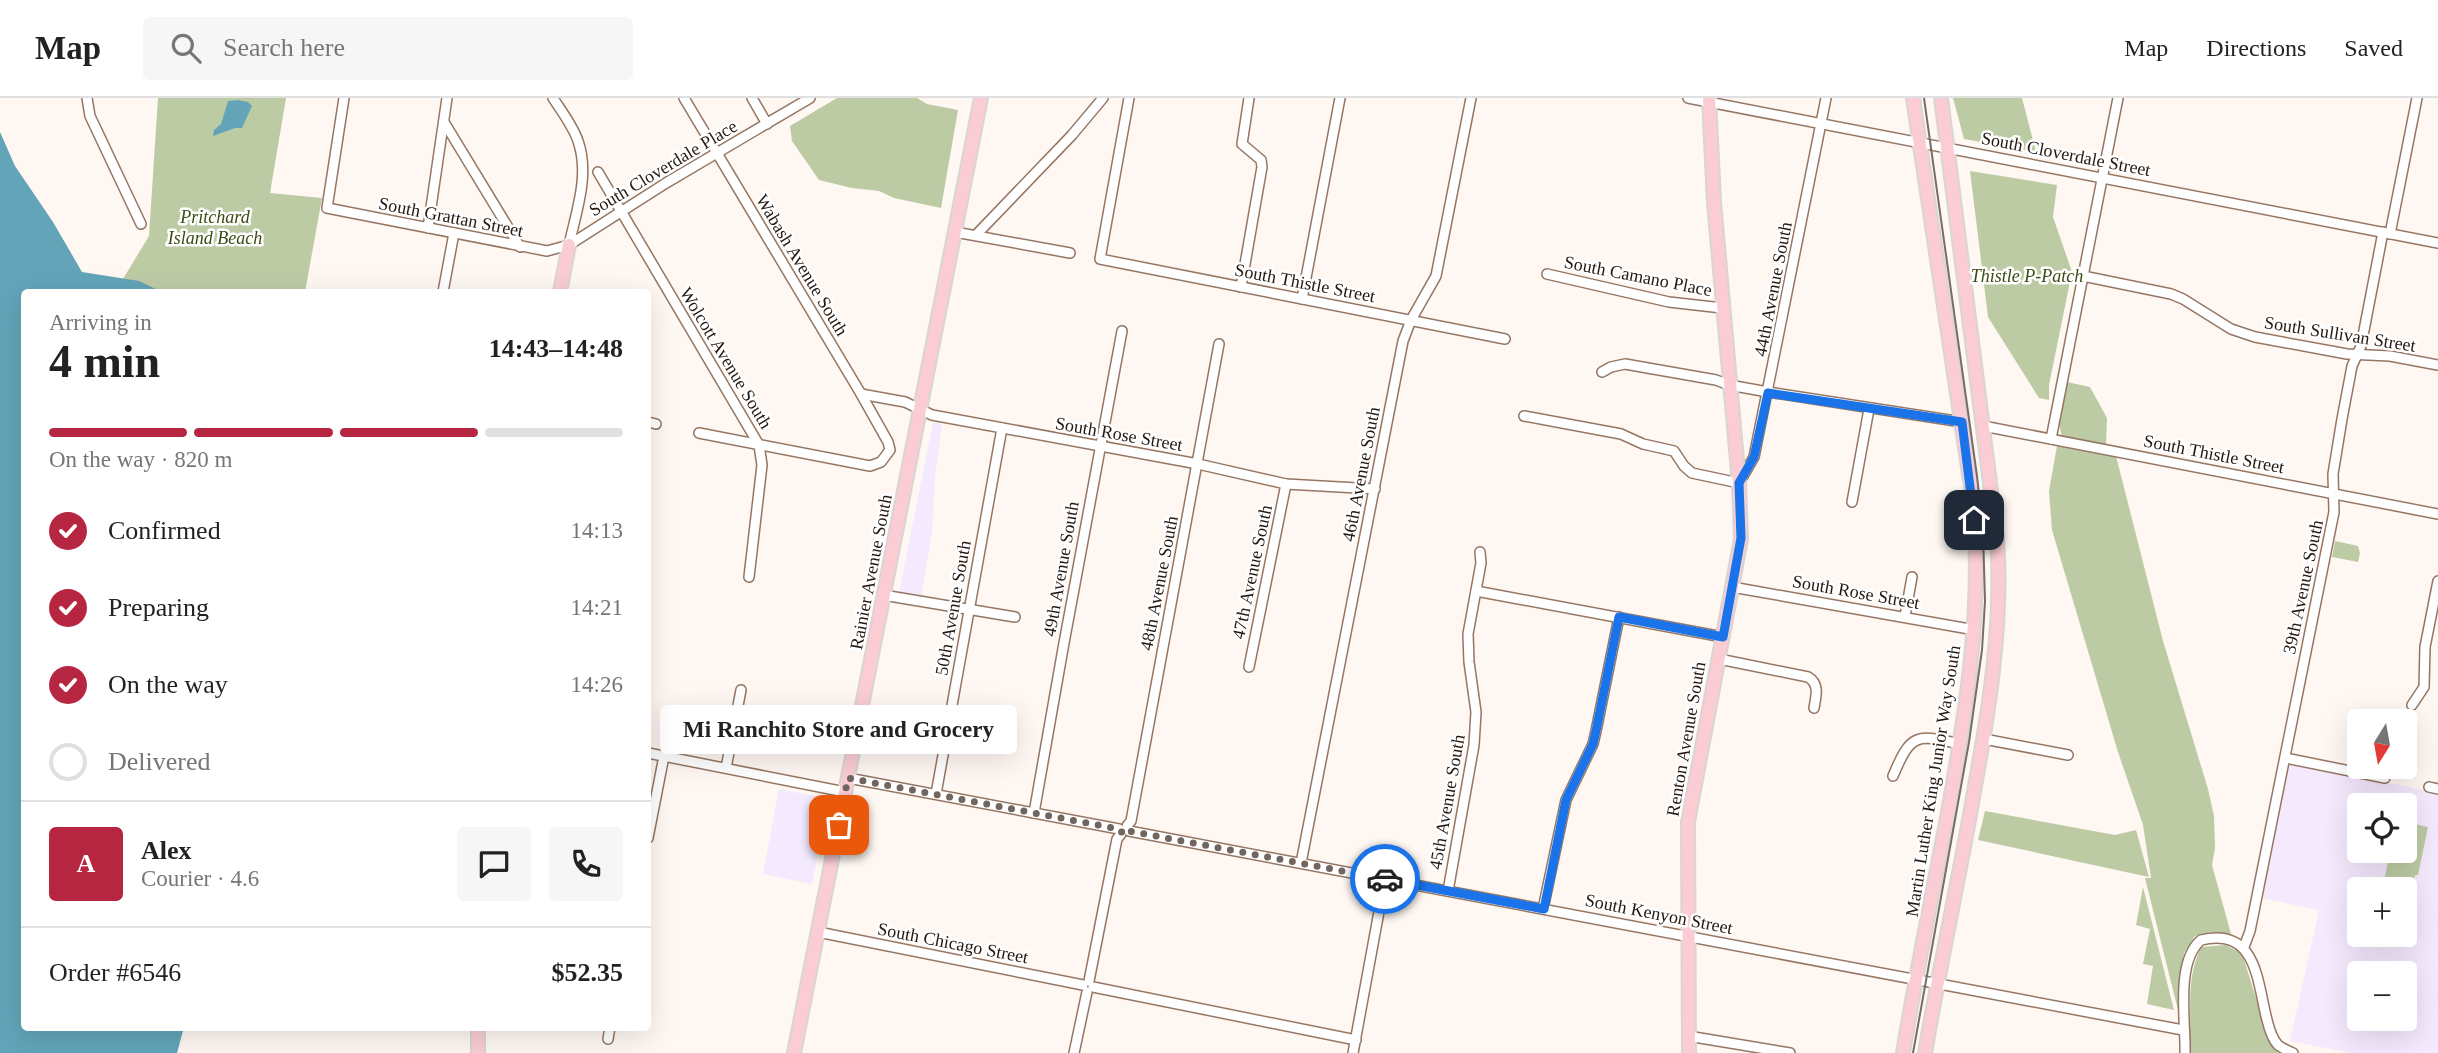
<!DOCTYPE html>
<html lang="en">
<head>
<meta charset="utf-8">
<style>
  :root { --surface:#fff; --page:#f6f6f6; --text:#222; --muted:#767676; --line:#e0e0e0; --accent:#b72640 }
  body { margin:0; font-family:"Times New Roman",serif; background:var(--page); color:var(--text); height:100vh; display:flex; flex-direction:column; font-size:26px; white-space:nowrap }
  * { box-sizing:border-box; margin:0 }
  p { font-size:23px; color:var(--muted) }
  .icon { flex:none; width:38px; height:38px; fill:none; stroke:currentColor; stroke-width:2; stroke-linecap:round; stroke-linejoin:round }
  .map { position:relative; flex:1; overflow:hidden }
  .sheet { position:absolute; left:21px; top:191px; width:630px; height:742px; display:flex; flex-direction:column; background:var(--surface); border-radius:7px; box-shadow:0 7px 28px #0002 }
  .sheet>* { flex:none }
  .needle { width:46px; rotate:191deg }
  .fabs { position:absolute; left:2347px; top:611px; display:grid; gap:14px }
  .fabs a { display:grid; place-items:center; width:70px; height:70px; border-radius:7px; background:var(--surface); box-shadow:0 7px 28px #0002; font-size:35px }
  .pin { position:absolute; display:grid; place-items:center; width:60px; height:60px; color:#fff; margin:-30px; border-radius:14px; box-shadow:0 4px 10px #0006 }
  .courier { position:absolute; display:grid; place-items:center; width:70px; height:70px; margin:-35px; border:5px solid #1a73e8; border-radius:50%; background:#fff; color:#222; box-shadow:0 2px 9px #0007 }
  .bubble { position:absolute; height:49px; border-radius:7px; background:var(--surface); box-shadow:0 7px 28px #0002; font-size:23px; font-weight:700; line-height:49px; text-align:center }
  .headline em { font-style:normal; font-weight:700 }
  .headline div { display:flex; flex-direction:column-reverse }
  .headline { display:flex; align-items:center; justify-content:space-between; height:119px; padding:0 28px }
  h1 { font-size:46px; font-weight:700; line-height:52px }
  .bar { display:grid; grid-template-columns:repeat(4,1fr); gap:10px 7px; align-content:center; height:84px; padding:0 28px }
  .bar i { height:9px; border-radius:5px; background:var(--line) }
  .bar .current { background:var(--accent) }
  .bar p { grid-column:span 4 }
  .line { display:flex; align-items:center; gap:18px; padding:0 28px; border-top:2px solid var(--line) }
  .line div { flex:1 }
  .round { display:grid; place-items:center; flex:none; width:74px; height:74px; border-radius:7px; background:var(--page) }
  ol { padding:0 28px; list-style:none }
  li { display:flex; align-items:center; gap:21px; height:77px }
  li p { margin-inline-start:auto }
  li .icon { padding:7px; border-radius:50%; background:var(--accent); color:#fff; stroke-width:4 }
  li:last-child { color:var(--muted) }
  li i { width:38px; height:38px; border:4px solid var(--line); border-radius:50% }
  header { display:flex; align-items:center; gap:42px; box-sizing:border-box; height:98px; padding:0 35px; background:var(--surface); border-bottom:2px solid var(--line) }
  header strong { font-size:33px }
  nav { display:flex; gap:38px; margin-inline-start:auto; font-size:24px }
  .search { width:490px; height:63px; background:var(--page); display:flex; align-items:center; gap:18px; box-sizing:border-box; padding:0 24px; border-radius:7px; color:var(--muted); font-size:26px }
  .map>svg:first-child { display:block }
  .commercial { fill:#f3eaff }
  .education { fill:#f5e9fd; fill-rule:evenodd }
  .green { fill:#bdcba5 }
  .water { fill:#63a4b9 }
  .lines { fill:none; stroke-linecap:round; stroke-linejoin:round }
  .minor-casing { stroke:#957663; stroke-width:12 }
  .major-casing { stroke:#d8d5d4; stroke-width:16 }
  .minor { stroke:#fff; stroke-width:9 }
  .major { stroke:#fbccd4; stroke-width:12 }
  .tram { stroke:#776c66; stroke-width:2 }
  .done { stroke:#70665f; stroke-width:7; stroke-dasharray:0 12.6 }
  .route { stroke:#1a73e8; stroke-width:9 }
  .labels { text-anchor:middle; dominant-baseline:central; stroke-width:5; stroke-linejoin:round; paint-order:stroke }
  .street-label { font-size:18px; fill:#241810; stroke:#fff }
  .park-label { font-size:18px; font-style:italic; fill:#3a4a10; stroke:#fff }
</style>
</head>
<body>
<header>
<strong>Map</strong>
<div class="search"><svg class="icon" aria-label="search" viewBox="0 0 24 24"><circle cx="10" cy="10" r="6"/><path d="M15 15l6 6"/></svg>Search here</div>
<nav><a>Map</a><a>Directions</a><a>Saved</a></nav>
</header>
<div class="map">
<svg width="2438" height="955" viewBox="0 0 2438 955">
  <rect width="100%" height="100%" fill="#fef7f2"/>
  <g class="commercial">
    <path d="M933,324L942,326L935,379L932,434L921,499L899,495Z"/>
    <path d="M779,691L829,701L812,786L763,776Z"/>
  </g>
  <path class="education" d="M2287,664L2438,695V955H2352L2290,943L2319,812L2261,800ZM2359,707H2404V752H2359ZM2359,791H2404V836H2359ZM2359,875H2404V920H2359Z"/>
  <g class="green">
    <path d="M158,0H286L270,95L322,100L305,194H127L123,181L149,138Z"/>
    <path d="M837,0H917L927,6L958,12L941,110L894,100L879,93L852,90L819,82L792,43L790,28Z"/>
    <path d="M1953,0H2022L2036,54L1964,41Z"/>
    <path d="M1970,73L2057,87L2053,119L2072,174L2049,287V302L2039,300L1988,219Z"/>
    <path d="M2067,284L2090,289L2107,320L2106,347L2062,339L2059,325Z"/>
    <path d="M2057,348L2116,358L2163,543L2208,691L2214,718L2215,750L2212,767L2231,836L2211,834L2195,838L2184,855L2178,912L2145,780H2151L2143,727L2118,654L2052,432L2049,393Z"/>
    <path d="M2335,443L2358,448L2360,455L2358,464L2332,459Z"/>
    <path d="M1985,713L2115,737L2136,732L2149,779L1978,742Z"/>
    <path d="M2405,724L2428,729L2418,777H2415L2411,795L2405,793L2404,791L2383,789L2390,753L2404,752Z"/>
    <path d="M2143,789L2174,912L2147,906L2153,868L2143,866L2150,831L2136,827Z"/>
    <path d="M2225,847L2242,855L2269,942L2278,955H2189C2193,918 2184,885 2201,849Z"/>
  </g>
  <g class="water">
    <path d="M238,2L248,4L252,8L242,30H235L213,38L214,32L221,26L228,3Z"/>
    <path d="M0,34L15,68L53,124L82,174L139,183L162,194H24V929H184L177,955H0Z"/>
  </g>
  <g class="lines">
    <defs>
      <g id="minor">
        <path d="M87,0L90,18L141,126"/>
        <path d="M344,0L327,110L547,153L569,147L666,85L810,0"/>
        <path d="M553,0C562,14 573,28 578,43C590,77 576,114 569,147"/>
        <path d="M684,0L861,296L888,344L890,352L881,364L870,368L699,335"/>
        <path d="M752,0L767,26"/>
        <path d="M1129,0L1100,161L1505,241"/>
        <path d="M1688,0L2438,145"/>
        <path d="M444,24L520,149"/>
        <path d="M598,74L759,347L762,367L749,479"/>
        <path d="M428,130L447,0"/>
        <path d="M955,134L1070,155"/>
        <path d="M2390,136L2417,0"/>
        <path d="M976,137L1072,37L1103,0"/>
        <path d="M1547,176L1669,204L1722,210"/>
        <path d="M2083,178L2171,196L2183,201L2231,231L2255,239L2347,256L2390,258L2438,267"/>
        <path d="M1241,189L1262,69L1261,62L1242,46L1249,0"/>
        <path d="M443,194L454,135"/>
        <path d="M1302,201L1340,0"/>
        <path d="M1602,274L1611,269L1625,266L1716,282L1729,287L1768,294L1962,324"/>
        <path d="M861,296L905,304L932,317L1198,366L1286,386L1375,391"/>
        <path d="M1524,318L1621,336L1643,346L1674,353L1684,368L1692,375L1739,385L1754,359L1826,0"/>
        <path d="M648,324L656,326"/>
        <path d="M1983,328L2438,416"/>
        <path d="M2051,341L2118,0"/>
        <path d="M1852,404L1869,311"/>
        <path d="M1732,489L1975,532"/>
        <path d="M1476,493L1723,539"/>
        <path d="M883,497L1015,519"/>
        <path d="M1905,518L1912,479"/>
        <path d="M1719,561L1808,579C1820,586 1816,598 1814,610"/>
        <path d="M1249,569L1286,386"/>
        <path d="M2412,607L2424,589L2425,549L2438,483"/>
        <path d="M1984,641L2068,657"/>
        <path d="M648,655L845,694"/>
        <path d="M2285,660L2385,680"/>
        <path d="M726,670L741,592"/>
        <path d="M1893,678C1911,635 1916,636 1960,646"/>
        <path d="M848,680L1119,731"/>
        <path d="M2429,689L2438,691"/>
        <path d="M936,696L1002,330"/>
        <path d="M1034,715L1064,545L1122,233"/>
        <path d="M1127,728L1131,723L1219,246"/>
        <path d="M1129,733L2183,932"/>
        <path d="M648,740L664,658"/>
        <path d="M1301,765L1403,243L1411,222L1436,178L1471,0"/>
        <path d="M1448,793L1474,647L1476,614L1469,564L1468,536L1481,465L1480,454"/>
        <path d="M1543,811L1566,702L1593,646L1596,633L1619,519"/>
        <path d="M818,834L1083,887"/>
        <path d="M2244,849L2250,833L2334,414L2333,376L2342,321L2352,268L2361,248L2383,134"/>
        <path d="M1089,883L1117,741L1121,736"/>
        <path d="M1093,889L1356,942"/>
        <path d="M1688,938L1790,955"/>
        <path d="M608,941L610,929"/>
        <path d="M1074,955L1087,894"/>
        <path d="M1353,955L1385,781"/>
        <path d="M2185,955C2186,924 2175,864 2201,842C2257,829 2257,883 2267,922C2269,930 2272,941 2278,947C2282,950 2288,953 2293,955"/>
      </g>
      <g id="major">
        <path d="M560,194L569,147"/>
        <path d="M478,955V929"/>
        <path d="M794,955L981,0"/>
        <path d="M1689,955L1688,724L1741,441L1739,385L1714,104L1709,0"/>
        <path d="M1903,955C1916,876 1932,798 1947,720C1966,614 1983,511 1973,403L1913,0"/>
        <path d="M1925,955C1940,866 1960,777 1975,688C1990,606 2003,523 1997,440L1941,0"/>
      </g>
    </defs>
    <use href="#minor" class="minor-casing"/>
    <use href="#major" class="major-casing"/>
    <use href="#minor" class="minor"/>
    <use href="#major" class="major"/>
    <path class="tram" d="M1913,955L1969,644L1982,552L1985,503L1983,434L1977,378L1924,0"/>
  </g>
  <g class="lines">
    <path class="done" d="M839,727L848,680L1119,731L1124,737L1129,733L1385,781"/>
    <path class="route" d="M1385,781L1544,811L1566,702L1593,646L1596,633L1619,519L1723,539L1741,440L1739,385L1754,359L1768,295L1962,324L1974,422"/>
  </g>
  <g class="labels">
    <g class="street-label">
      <text transform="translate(2066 56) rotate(11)">South Cloverdale Street</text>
      <text transform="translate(663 70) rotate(-31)">South Cloverdale Place</text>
      <text transform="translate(451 119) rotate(11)">South Grattan Street</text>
      <text transform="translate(802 167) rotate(59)">Wabash Avenue South</text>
      <text transform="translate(1638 178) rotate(11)">South Camano Place</text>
      <text transform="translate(1305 185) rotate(11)">South Thistle Street</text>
      <text transform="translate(1773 191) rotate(-79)">44th Avenue South</text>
      <text transform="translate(2340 236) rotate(9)">South Sullivan Street</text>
      <text transform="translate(726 260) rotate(59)">Wolcott Avenue South</text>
      <text transform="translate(1119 336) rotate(10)">South Rose Street</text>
      <text transform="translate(2214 356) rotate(11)">South Thistle Street</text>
      <text transform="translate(1361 376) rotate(-79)">46th Avenue South</text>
      <text transform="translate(1061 471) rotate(-80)">49th Avenue South</text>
      <text transform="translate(871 474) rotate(-79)">Rainier Avenue South</text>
      <text transform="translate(1252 474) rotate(-78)">47th Avenue South</text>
      <text transform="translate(1159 485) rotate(-79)">48th Avenue South</text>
      <text transform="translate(2303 489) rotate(-78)">39th Avenue South</text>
      <text transform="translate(1856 494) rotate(10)">South Rose Street</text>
      <text transform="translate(953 510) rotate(-80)">50th Avenue South</text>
      <text transform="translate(1686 641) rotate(-80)">Renton Avenue South</text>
      <text transform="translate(1933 683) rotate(-81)">Martin Luther King Junior Way South</text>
      <text transform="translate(1447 704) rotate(-80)">45th Avenue South</text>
      <text transform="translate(1659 816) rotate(11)">South Kenyon Street</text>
      <text transform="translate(953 845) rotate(11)">South Chicago Street</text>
    </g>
    <g class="park-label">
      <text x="215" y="119">Pritchard<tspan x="215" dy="21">Island Beach</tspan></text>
      <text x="2027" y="178">Thistle P-Patch</text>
    </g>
  </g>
</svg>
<div class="fabs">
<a><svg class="needle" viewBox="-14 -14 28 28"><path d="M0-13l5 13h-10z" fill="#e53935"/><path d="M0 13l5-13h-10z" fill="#767676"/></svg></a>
<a><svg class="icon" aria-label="locate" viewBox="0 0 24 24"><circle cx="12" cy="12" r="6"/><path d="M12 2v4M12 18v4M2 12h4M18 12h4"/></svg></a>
<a>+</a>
<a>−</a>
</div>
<div class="pin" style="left:839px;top:727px;background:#ea580c"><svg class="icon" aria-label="bag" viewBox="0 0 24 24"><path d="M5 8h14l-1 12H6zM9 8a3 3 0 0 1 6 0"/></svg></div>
<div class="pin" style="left:1974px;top:422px;background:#1f2937"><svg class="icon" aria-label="home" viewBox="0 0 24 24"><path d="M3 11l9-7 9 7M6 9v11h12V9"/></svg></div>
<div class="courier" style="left:1385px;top:781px"><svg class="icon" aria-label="car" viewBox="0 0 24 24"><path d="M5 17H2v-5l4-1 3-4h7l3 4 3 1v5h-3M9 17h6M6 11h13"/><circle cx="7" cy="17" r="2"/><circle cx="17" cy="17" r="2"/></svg></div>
<div class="bubble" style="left:660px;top:607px;width:357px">Mi Ranchito Store and Grocery</div>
<section class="sheet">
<div class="headline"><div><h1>4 min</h1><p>Arriving in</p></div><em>14:43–14:48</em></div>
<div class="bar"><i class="current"></i><i class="current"></i><i class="current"></i><i></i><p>On the way · 820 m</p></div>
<ol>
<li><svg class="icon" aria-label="check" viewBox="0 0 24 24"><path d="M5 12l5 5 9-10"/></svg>Confirmed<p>14:13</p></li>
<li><svg class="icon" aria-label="check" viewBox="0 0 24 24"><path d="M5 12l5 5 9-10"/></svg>Preparing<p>14:21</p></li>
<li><svg class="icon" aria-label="check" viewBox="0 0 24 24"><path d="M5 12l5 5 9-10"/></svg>On the way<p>14:26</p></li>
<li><i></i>Delivered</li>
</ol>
<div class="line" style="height:126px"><b class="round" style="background:var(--accent);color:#fff">A</b><div><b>Alex</b><p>Courier · 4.6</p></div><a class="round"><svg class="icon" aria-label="chat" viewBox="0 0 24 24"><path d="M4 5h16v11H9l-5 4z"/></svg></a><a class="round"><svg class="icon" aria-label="phone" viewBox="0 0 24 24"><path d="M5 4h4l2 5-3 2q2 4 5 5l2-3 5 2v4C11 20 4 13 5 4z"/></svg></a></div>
<div class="line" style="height:91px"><div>Order #6546</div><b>$52.35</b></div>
</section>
</div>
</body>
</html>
